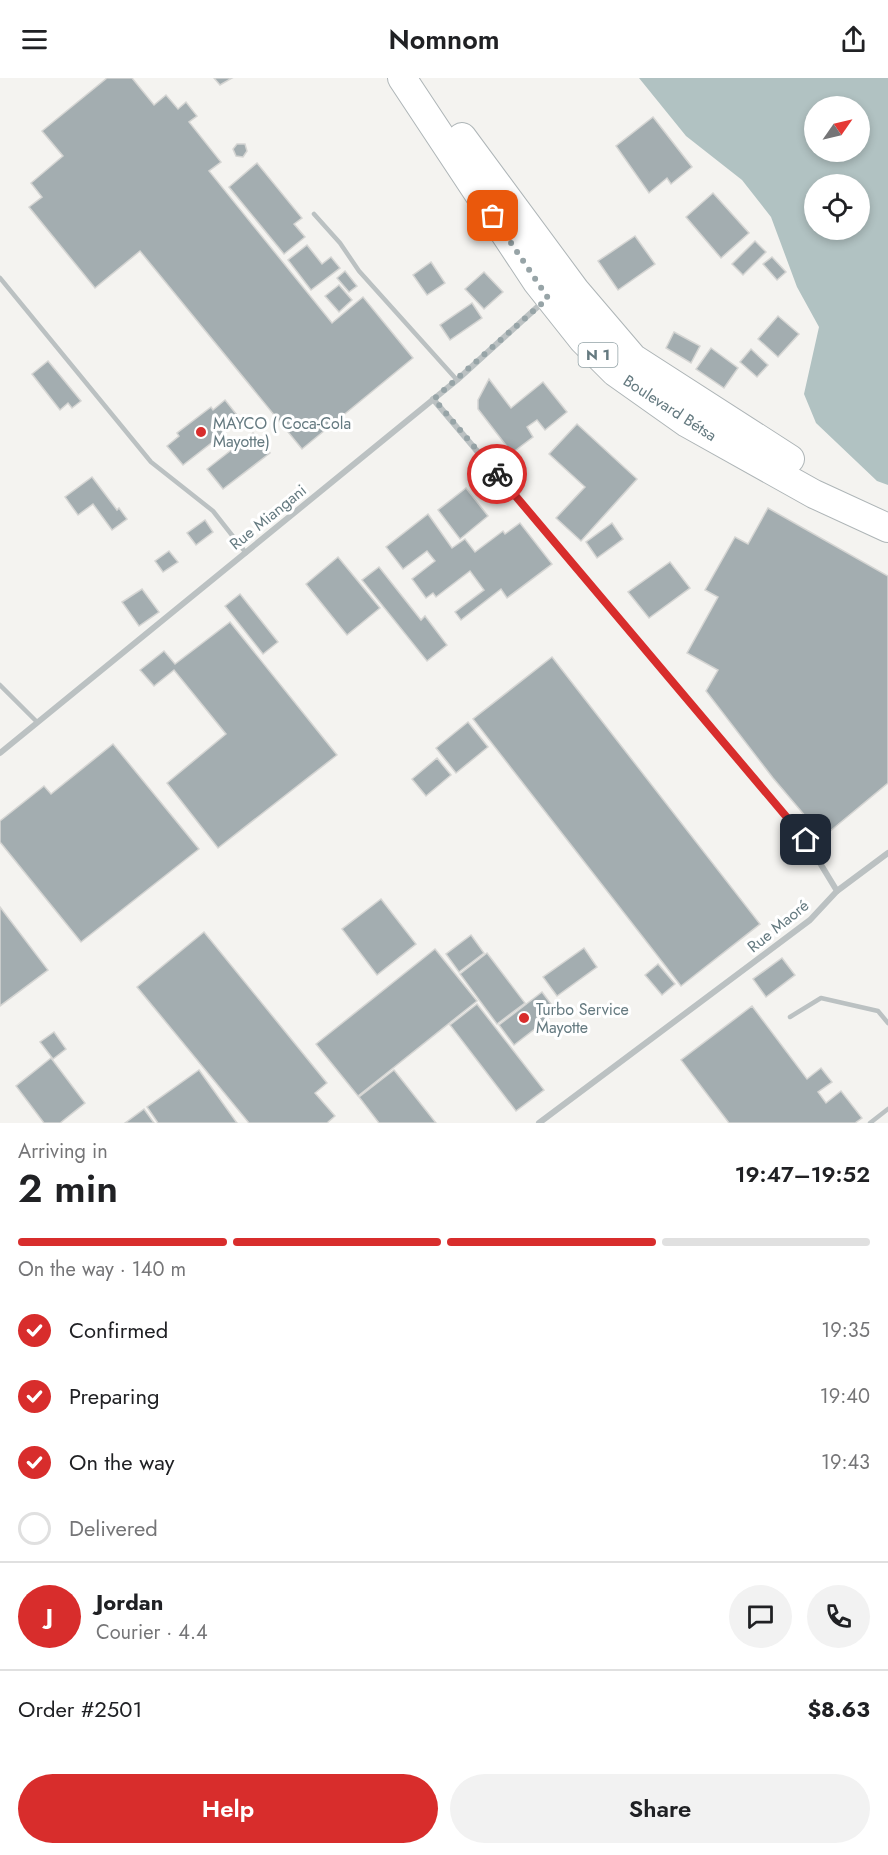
<!DOCTYPE html>
<html lang="en">
<head>
<meta charset="utf-8">
<style>
  :root { --surface:#fff; --page:#f2f2f2; --text:#202124; --muted:#757577; --line:#e0e0e0; --accent:#d82d2c }
  body { margin:0; font-family:Jost,sans-serif; background:var(--page); color:var(--text); height:100vh; display:flex; flex-direction:column; font-size:22px; white-space:nowrap }
  * { box-sizing:border-box; margin:0 }
  p { font-size:20px; color:var(--muted) }
  .icon { flex:none; width:33px; height:33px; fill:none; stroke:currentColor; stroke-width:2; stroke-linecap:round; stroke-linejoin:round }
  .map { position:relative; height:1045px; overflow:hidden }
  .drawer { display:flex; flex-direction:column; background:var(--surface); flex:1 }
  .drawer>* { flex:none }
  .needle { width:39px; rotate:56deg }
  .fabs { position:absolute; left:804px; top:18px; display:grid; gap:12px }
  .fabs a { display:grid; place-items:center; width:66px; height:66px; border-radius:50%; background:var(--surface); box-shadow:0 3px 9px #0003; font-size:30px }
  .pin { position:absolute; display:grid; place-items:center; width:51px; height:51px; color:#fff; margin:-26px; border-radius:12px; box-shadow:0 3px 9px #0006 }
  .courier { position:absolute; display:grid; place-items:center; width:60px; height:60px; margin:-30px; border:4px solid #d82d2c; border-radius:50%; background:#fff; color:#222; box-shadow:0 2px 8px #0007 }
  .head em { font-style:normal; font-weight:600 }
  .head div { display:flex; flex-direction:column-reverse }
  .head { display:flex; align-items:center; justify-content:space-between; height:102px; padding:0 18px }
  h1 { font-size:39px; font-weight:600; line-height:45px }
  .bar { display:grid; grid-template-columns:repeat(4,1fr); gap:9px 6px; align-content:center; height:72px; padding:0 18px }
  .bar i { height:8px; border-radius:4px; background:var(--line) }
  .bar .on { background:var(--accent) }
  .bar p { grid-column:span 4 }
  .line { display:flex; align-items:center; gap:15px; padding:0 18px; border-top:2px solid var(--line) }
  .line div { flex:1 }
  .round { display:grid; place-items:center; flex:none; width:63px; height:63px; border-radius:32px; background:var(--page) }
  ol { padding:0 18px; list-style:none }
  li { display:flex; align-items:center; gap:18px; height:66px }
  li p { margin-inline-start:auto }
  li .icon { padding:6px; border-radius:50%; background:var(--accent); color:#fff; stroke-width:4 }
  li:last-child { color:var(--muted) }
  li i { width:33px; height:33px; border:3px solid var(--line); border-radius:50% }
  .action { display:flex; gap:12px; margin-top:auto; padding:12px 18px }
  .action a { flex:1; height:69px; border-radius:36px; background:var(--accent); color:#fff; font-size:24px; font-weight:600; line-height:69px; text-align:center }
  .action a+a { background:var(--page); color:var(--text) }
  header { display:flex; justify-content:space-between; align-items:center; height:78px; padding:0 18px; background:var(--surface); font-size:27px; font-weight:600 }
  .map>svg:first-child { display:block }
  .water { fill:#b1c2c2; fill-rule:evenodd }
  .building { fill:#a3adb0; stroke:#d5d5d3; stroke-width:1.5 }
  .lines { fill:none; stroke-linecap:round; stroke-linejoin:round }
  .primary-casing { stroke:#aeb5b7; stroke-width:30 }
  .lane { stroke:#bbc1c2; stroke-width:4.5 }
  .street { stroke:#bbc1c2; stroke-width:6 }
  .primary { stroke:#fff; stroke-width:28 }
  .done { stroke:#97a4a7; stroke-width:6; stroke-dasharray:0 10.8 }
  .route { stroke:#d82d2c; stroke-width:8 }
  .poi-dot { fill:#d82d2c; stroke:#fff; stroke-width:2 }
  .labels { text-anchor:middle; dominant-baseline:central; stroke-width:6; stroke-linejoin:round; paint-order:stroke }
  .shield { fill:#fff; stroke:#93a2a6; stroke-width:1.5 }
  .shield-label { font-size:15px; font-weight:bold; fill:#657a80 }
  .street-label { font-size:16px; fill:#657a80; stroke:#fff }
  .poi-label { font-size:16px; fill:#657a80; stroke:#fff; text-anchor:start }
</style>
</head>
<body>
<header><svg class="icon" aria-label="menu" viewBox="0 0 24 24"><path d="M4 6h16M4 12h16M4 18h16"/></svg>Nomnom<svg class="icon" aria-label="share" viewBox="0 0 24 24"><path d="M12 15V3M7 8l5-5 5 5M5 13v7h14v-7"/></svg></header>
<div class="map">
<svg width="888" height="1045" viewBox="0 0 888 1045">
  <rect width="100%" height="100%" fill="#f4f3f0"/>
  <path class="water" d="M639,0H888V407L877,403L816,345L804,316L819,249L797,209L771,139L742,102L686,58ZM814,28H860V74H814ZM814,106H860V152H814Z"/>
  <g class="building">
    <path d="M107,0H132L154,27L166,17L178,31L186,24L197,38L189,44L221,84L209,93L332,245L363,219L413,280L302,371L140,173L95,210L29,129L42,119L31,105L63,78L42,53Z"/>
    <path d="M214,0H232L220,7Z"/>
    <path d="M653,39L692,89L671,106L667,100L649,115L616,68Z"/>
    <path d="M237,66H245L247,73L243,79L236,78L233,71Z"/>
    <path d="M257,85L302,140L294,146L305,159L284,176L229,109Z"/>
    <path d="M713,115L749,155L721,180L686,139Z"/>
    <path d="M635,158L655,186L618,212L598,183Z"/>
    <path d="M755,163L766,174L743,197L732,186Z"/>
    <path d="M307,167L322,186L331,179L340,190L311,212L288,182Z"/>
    <path d="M772,179L786,194L777,202L763,186Z"/>
    <path d="M431,184L445,205L427,217L413,197Z"/>
    <path d="M345,193L357,208L349,214L337,200Z"/>
    <path d="M484,194L503,214L484,231L465,211Z"/>
    <path d="M339,207L352,222L339,234L325,218Z"/>
    <path d="M472,225L482,240L450,262L440,247Z"/>
    <path d="M778,238L799,256L778,279L758,261Z"/>
    <path d="M674,254L700,268L691,285L666,270Z"/>
    <path d="M711,270L738,290L724,310L696,291Z"/>
    <path d="M751,271L768,287L757,299L740,284Z"/>
    <path d="M48,283L81,323L72,330L68,325L60,332L32,296Z"/>
    <path d="M489,301L511,330L543,304L567,334L545,352L537,342L527,349L533,359L512,375L478,331V322Z"/>
    <path d="M225,322L241,342L183,387L167,368L179,358L177,355L211,329L213,332Z"/>
    <path d="M577,346L637,401L581,463L556,440L585,409L549,376Z"/>
    <path d="M253,355L270,375L223,411L207,391Z"/>
    <path d="M92,399L117,432L119,430L127,441L112,452L93,426L78,437L65,419Z"/>
    <path d="M466,410L488,438L460,461L438,432Z"/>
    <path d="M768,430L888,498V705L823,759L773,700L706,613L718,592L687,575L718,519L705,512L735,459L748,466Z"/>
    <path d="M428,436L452,470L465,461L475,474L503,453L505,456L520,445L552,486L507,520L501,511L461,542L455,534L484,512L470,493L436,519L433,515L426,520L412,501L435,483L427,473L403,491L386,469Z"/>
    <path d="M205,442L213,454L196,467L187,455Z"/>
    <path d="M612,445L623,461L597,480L586,464Z"/>
    <path d="M169,473L178,484L163,494L155,483Z"/>
    <path d="M338,479L380,530L347,557L306,506Z"/>
    <path d="M670,484L690,510L649,540L628,514Z"/>
    <path d="M379,489L421,542L425,538L447,567L427,583L362,502Z"/>
    <path d="M142,511L159,534L139,548L122,524Z"/>
    <path d="M240,516L278,564L263,576L225,528Z"/>
    <path d="M230,544L337,677L218,770L167,705L226,656L174,592L154,608L140,592L164,573L175,586Z"/>
    <path d="M552,579L760,846L681,908L473,641Z"/>
    <path d="M468,644L488,669L456,695L436,670Z"/>
    <path d="M113,666L199,771L81,864L0,764V743L44,708L51,716Z"/>
    <path d="M437,680L451,697L426,718L412,701Z"/>
    <path d="M381,821L416,866L377,897L342,851Z"/>
    <path d="M0,829L48,892L0,928Z"/>
    <path d="M204,854L327,1005L315,1015L335,1038L327,1045H249L137,909Z"/>
    <path d="M471,857L484,875L459,894L446,876Z"/>
    <path d="M584,870L597,889L557,918L543,899Z"/>
    <path d="M435,871L477,923L358,1018L316,966Z"/>
    <path d="M487,875L525,925L497,946L460,896Z"/>
    <path d="M782,880L795,897L766,919L753,901Z"/>
    <path d="M658,886L675,906L662,917L645,897Z"/>
    <path d="M542,914L557,934L514,967L499,947Z"/>
    <path d="M477,926L544,1012L516,1033L450,947Z"/>
    <path d="M752,928L807,1001L821,990L832,1004L818,1014L826,1025L841,1013L862,1040L855,1045H729L681,982Z"/>
    <path d="M54,954L66,971L53,981L40,964Z"/>
    <path d="M51,980L85,1025L60,1045H44L16,1008Z"/>
    <path d="M199,992L237,1045H158L147,1029Z"/>
    <path d="M394,992L436,1045H379L359,1019Z"/>
    <path d="M144,1031L154,1045H125Z"/>
  </g>
  <g class="lines">
    <defs>
      <g id="primary">
        <path d="M402,0L537,204L583,262L615,294L687,345L814,416L888,450"/>
        <path d="M462,59L575,212L633,280L790,381"/>
      </g>
    </defs>
    <use href="#primary" class="primary-casing"/>
    <g class="lane">
      <path d="M314,136L340,165L359,193L457,302"/>
      <path d="M0,200L151,384L213,433L246,475"/>
      <path d="M0,607L36,643"/>
      <path d="M790,939L821,920L878,933L888,945"/>
      <path d="M870,1045L888,1031"/>
    </g>
    <g class="street">
      <path d="M433,321L806,762L837,813L810,842L539,1045"/>
      <path d="M0,675L457,302L544,223"/>
      <path d="M837,813L888,775"/>
    </g>
    <use href="#primary" class="primary"/>
  </g>
  <g class="lines">
    <path class="done" d="M493,138L548,220L434,321L497,396"/>
    <path class="route" d="M497,396L806,762"/>
  </g>
  <g class="poi-dot">
    <circle cx="201" cy="354" r="6"/>
    <circle cx="524" cy="940" r="6"/>
  </g>
  <g class="labels">
    <rect class="shield" x="578.5" y="265" width="39" height="24" rx="4.5"/>
    <g class="shield-label">
      <text x="598" y="277">N 1</text>
    </g>
    <g class="street-label">
      <text transform="translate(670 330) rotate(33)">Boulevard Bétsa</text>
      <text transform="translate(268 439) rotate(-39)">Rue Miangani</text>
      <text transform="translate(778 848) rotate(-39)">Rue Maoré</text>
    </g>
    <g class="poi-label">
      <text x="213" y="345">MAYCO ( Coca-Cola<tspan x="213" dy="18">Mayotte)</tspan></text>
      <text x="536" y="931">Turbo Service<tspan x="536" dy="18">Mayotte</tspan></text>
    </g>
  </g>
</svg>
<div class="fabs">
<a><svg class="needle" viewBox="-14 -14 28 28"><path d="M0-13l5 13h-10z" fill="#e53935"/><path d="M0 13l5-13h-10z" fill="#757577"/></svg></a>
<a><svg class="icon" aria-label="locate" viewBox="0 0 24 24"><circle cx="12" cy="12" r="6"/><path d="M12 2v4M12 18v4M2 12h4M18 12h4"/></svg></a>
</div>
<div class="pin" style="left:493px;top:138px;background:#ea580c"><svg class="icon" aria-label="bag" viewBox="0 0 24 24"><path d="M5 8h14l-1 12H6zM9 8a3 3 0 0 1 6 0"/></svg></div>
<div class="pin" style="left:806px;top:762px;background:#1f2937"><svg class="icon" aria-label="home" viewBox="0 0 24 24"><path d="M3 11l9-7 9 7M6 9v11h12V9"/></svg></div>
<div class="courier" style="left:497px;top:396px"><svg class="icon" aria-label="bike" viewBox="0 0 24 24"><circle cx="6" cy="16" r="4"/><circle cx="18" cy="16" r="4"/><path d="M6 16l4-8h5l3 8M10 8l3 8H6M13 5h3"/></svg></div>
</div>
<section class="drawer">
<div class="head"><div><h1>2 min</h1><p>Arriving in</p></div><em>19:47–19:52</em></div>
<div class="bar"><i class="on"></i><i class="on"></i><i class="on"></i><i></i><p>On the way · 140 m</p></div>
<ol>
<li><svg class="icon" aria-label="check" viewBox="0 0 24 24"><path d="M5 12l5 5 9-10"/></svg>Confirmed<p>19:35</p></li>
<li><svg class="icon" aria-label="check" viewBox="0 0 24 24"><path d="M5 12l5 5 9-10"/></svg>Preparing<p>19:40</p></li>
<li><svg class="icon" aria-label="check" viewBox="0 0 24 24"><path d="M5 12l5 5 9-10"/></svg>On the way<p>19:43</p></li>
<li><i></i>Delivered</li>
</ol>
<div class="line" style="height:108px"><b class="round" style="background:var(--accent);color:#fff">J</b><div><b>Jordan</b><p>Courier · 4.4</p></div><a class="round"><svg class="icon" aria-label="chat" viewBox="0 0 24 24"><path d="M4 5h16v11H9l-5 4z"/></svg></a><a class="round"><svg class="icon" aria-label="phone" viewBox="0 0 24 24"><path d="M5 4h4l2 5-3 2q2 4 5 5l2-3 5 2v4C11 20 4 13 5 4z"/></svg></a></div>
<div class="line" style="height:78px"><div>Order #2501</div><b>$8.63</b></div>
<div class="action"><a>Help</a><a>Share</a></div>
</section>
</body>
</html>
